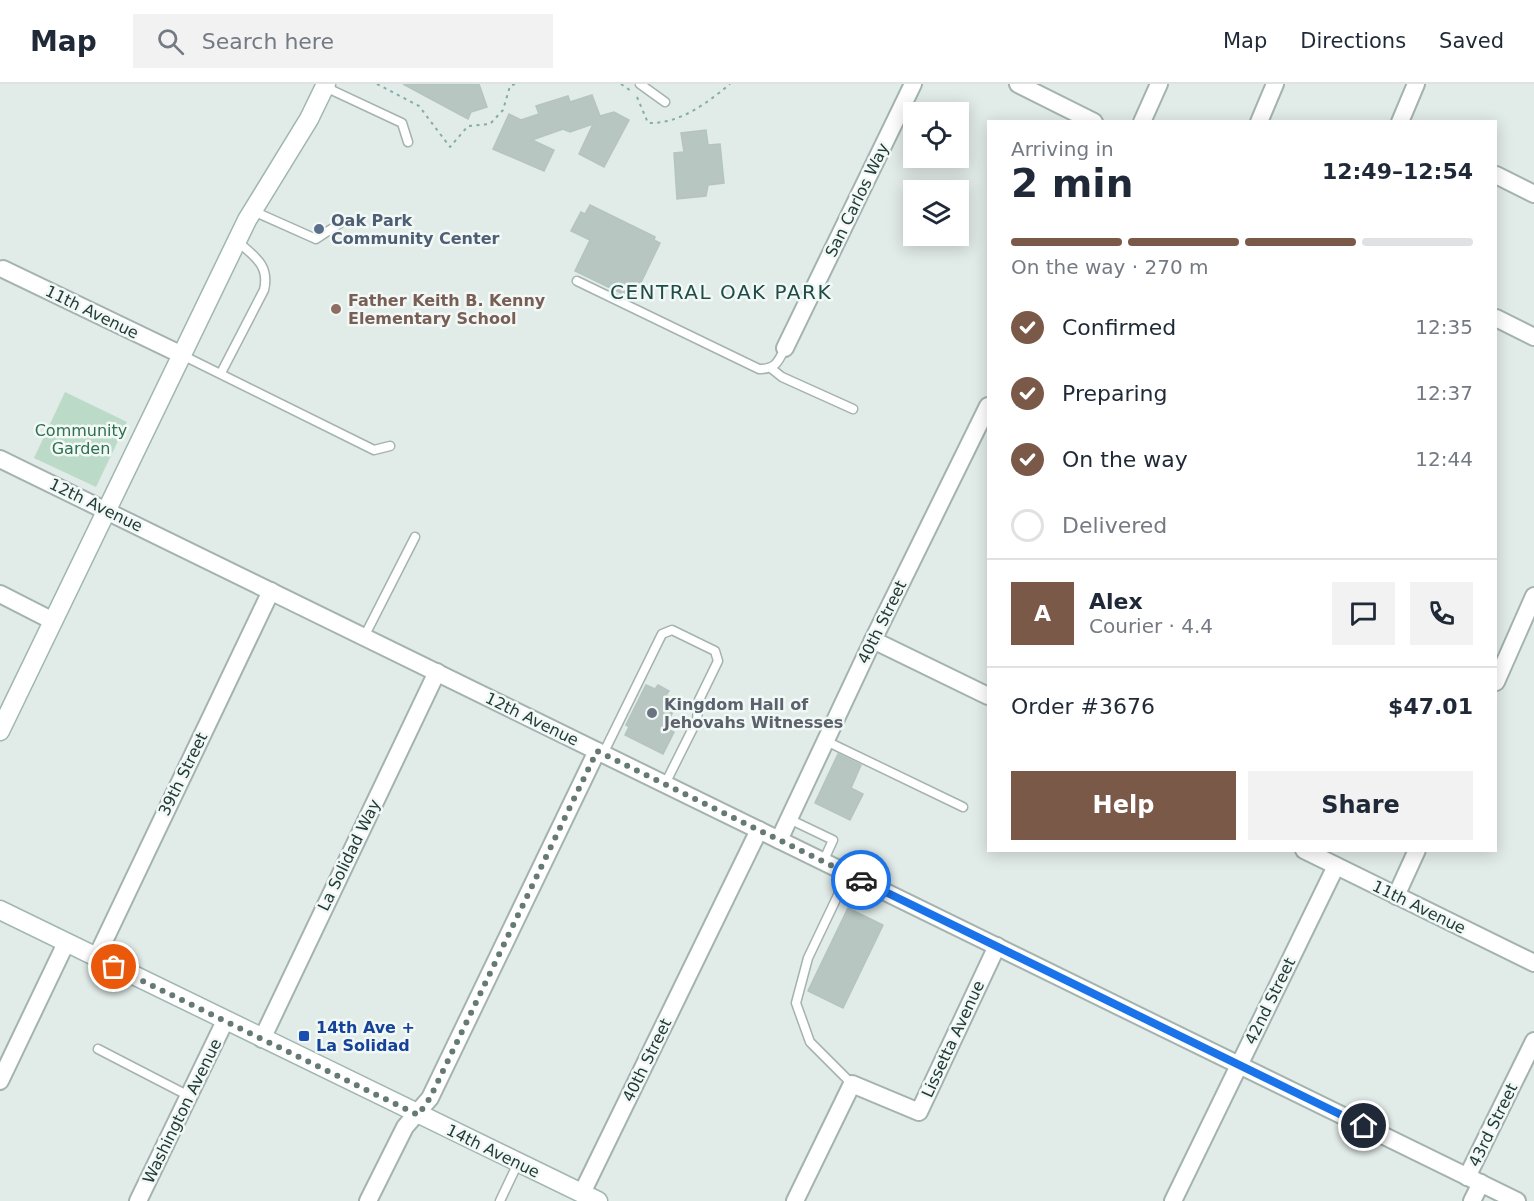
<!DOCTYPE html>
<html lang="en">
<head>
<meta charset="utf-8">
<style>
  :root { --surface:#fff; --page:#f2f2f3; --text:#1f2937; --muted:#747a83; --line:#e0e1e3; --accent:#7b5949 }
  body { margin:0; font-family:"DejaVu Sans",sans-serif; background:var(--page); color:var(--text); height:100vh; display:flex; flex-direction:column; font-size:22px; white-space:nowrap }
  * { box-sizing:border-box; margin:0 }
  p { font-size:20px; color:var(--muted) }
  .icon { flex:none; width:33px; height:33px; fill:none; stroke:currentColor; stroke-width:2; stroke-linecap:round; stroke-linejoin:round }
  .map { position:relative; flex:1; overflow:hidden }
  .details { position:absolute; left:987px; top:36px; width:510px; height:732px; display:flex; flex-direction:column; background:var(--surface); border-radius:0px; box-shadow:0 3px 15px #0003 }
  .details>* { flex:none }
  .controls { position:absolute; left:903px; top:18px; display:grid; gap:12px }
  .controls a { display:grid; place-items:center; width:66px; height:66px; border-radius:0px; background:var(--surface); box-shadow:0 3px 15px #0003; font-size:30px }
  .pin { position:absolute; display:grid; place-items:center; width:51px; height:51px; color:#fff; margin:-26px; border:3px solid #fff; border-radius:50%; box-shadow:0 2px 6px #0007 }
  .courier { position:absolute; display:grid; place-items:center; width:60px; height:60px; margin:-30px; border:4px solid #1a73e8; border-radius:50%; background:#fff; color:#222; box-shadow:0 2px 8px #0007 }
  .head em { font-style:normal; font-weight:600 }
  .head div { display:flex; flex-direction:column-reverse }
  .head { display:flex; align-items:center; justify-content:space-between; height:102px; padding:0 24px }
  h1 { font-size:39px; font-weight:600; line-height:45px }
  .bar { display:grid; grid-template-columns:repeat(4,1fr); gap:9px 6px; align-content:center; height:72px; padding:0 24px }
  .bar i { height:8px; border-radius:4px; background:var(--line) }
  .bar .selected { background:var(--accent) }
  .bar p { grid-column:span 4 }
  .line { display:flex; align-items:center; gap:15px; padding:0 24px; border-top:2px solid var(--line) }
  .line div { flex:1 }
  .round { display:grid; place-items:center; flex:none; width:63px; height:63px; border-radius:0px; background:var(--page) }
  ol { padding:0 24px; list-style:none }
  li { display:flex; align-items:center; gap:18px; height:66px }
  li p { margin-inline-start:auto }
  li .icon { padding:6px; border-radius:50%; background:var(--accent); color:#fff; stroke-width:4 }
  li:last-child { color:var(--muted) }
  li i { width:33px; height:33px; border:3px solid var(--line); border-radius:50% }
  .button { display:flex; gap:12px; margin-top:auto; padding:12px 24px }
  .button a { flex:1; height:69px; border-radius:0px; background:var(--accent); color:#fff; font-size:24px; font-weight:600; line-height:69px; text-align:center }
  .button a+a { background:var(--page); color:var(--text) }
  header { display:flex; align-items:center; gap:36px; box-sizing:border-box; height:84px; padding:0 30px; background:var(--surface); border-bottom:2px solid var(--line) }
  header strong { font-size:28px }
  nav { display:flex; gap:33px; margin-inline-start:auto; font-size:21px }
  .search { width:420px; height:54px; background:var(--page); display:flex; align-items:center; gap:15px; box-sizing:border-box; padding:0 21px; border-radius:0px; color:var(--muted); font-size:22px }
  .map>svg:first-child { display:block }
  .green { fill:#bbdbc8 }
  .building { fill:#b7c6c1; stroke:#b4c4c0; stroke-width:1.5 }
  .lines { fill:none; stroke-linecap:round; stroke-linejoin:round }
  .lane-casing { stroke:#a4b3af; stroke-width:11 }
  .street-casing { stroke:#a4b3af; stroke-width:20 }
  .secondary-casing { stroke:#a0b6b1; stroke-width:21 }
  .path { stroke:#83ada5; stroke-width:2; stroke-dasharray:3 4.5; stroke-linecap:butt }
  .lane { stroke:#fff; stroke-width:8 }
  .street { stroke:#fff; stroke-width:16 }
  .secondary { stroke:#fff; stroke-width:18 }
  .done { stroke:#657975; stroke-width:6; stroke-dasharray:0 10.8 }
  .route { stroke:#1a73e8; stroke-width:8 }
  .service-dot { fill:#5c6f8a; stroke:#f1f8f5; stroke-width:2 }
  .education-dot { fill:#8d6e63; stroke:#f1f8f5; stroke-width:2 }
  .worship-dot { fill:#6b7280; stroke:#f1f8f5; stroke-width:2 }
  .transit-dot { fill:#1a4fb4; stroke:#f1f8f5; stroke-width:2 }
  .labels { text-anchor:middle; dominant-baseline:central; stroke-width:5; stroke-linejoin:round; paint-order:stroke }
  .street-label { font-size:16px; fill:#223b37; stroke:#f1f8f5 }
  .service-label { font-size:16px; font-weight:bold; fill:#4e5e75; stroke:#f1f8f5; text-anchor:start }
  .education-label { font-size:16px; font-weight:bold; fill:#785e54; stroke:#f1f8f5; text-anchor:start }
  .park-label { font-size:16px; fill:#2e7050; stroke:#f1f8f5 }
  .worship-label { font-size:16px; font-weight:bold; fill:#5b616d; stroke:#f1f8f5; text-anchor:start }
  .transit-label { font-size:16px; font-weight:bold; fill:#164399; stroke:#f1f8f5; text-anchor:start }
  .quarter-label { font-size:20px; letter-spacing:1.5px; fill:#1f4c47; stroke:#f1f8f5 }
</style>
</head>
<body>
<header>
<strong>Map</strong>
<div class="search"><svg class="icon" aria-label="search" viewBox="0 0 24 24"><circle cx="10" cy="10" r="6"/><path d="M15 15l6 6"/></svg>Search here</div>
<nav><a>Map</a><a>Directions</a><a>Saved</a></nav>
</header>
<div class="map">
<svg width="1534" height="1117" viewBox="0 0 1534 1117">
  <rect width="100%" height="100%" fill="#e1ebe8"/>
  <path class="green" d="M65,308L127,338L96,403L34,374Z"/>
  <g class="building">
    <path d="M403,0H479L487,23L471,28L468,35Z"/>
    <path d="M592,11L600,32L614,28L629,36L604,83L579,70L593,40L570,48L563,45L532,56L554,66L544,87L493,65L509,30L521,36L539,30L536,22L568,12L570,18Z"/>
    <path d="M706,46L708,61L720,60L724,99L708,101L706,112L677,115L674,69L684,68L681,49Z"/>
    <path d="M590,121L655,153L654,156L660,159L633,215L575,187L590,156L571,147L581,128L585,130Z"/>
    <path d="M646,601L655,605L658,601L669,607L666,611L678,617L665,644L674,648L663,670L625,651L629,643L626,641Z"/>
    <path d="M838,670L861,681L851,704L863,710L850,736L815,719Z"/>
    <path d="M848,824L883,841L843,924L808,907Z"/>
  </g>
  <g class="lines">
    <defs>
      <g id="lane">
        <path d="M640,0L665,18"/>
        <path d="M325,3L402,39L408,58"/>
        <path d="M253,127L316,155L339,140"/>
        <path d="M577,197L759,285C776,285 778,278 785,264"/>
        <path d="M182,271L374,366L390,362"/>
        <path d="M772,285L782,293L853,325"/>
        <path d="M221,289L264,206C270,181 254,172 237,157"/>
        <path d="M364,553L415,453"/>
        <path d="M826,657L963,723"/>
        <path d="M603,670L662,550L672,546L715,567L718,577L699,616L697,636L665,700"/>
        <path d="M789,735L833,756L823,778"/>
        <path d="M848,790L808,874L796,919L810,958L852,1000"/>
        <path d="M98,965L189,1012"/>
        <path d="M500,1117L518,1079"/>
      </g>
      <g id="street">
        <path d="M1018,0L1094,38"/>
        <path d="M1142,38L1159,0"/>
        <path d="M1259,38L1275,0"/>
        <path d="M1400,38L1416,0"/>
        <path d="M1496,91L1534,110"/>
        <path d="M3,185L182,271"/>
        <path d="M1496,234L1534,253"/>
        <path d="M785,264L913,0"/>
        <path d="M0,375L1517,1117"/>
        <path d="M0,510L53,537"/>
        <path d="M873,556L988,612"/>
        <path d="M1496,598L1534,512"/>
        <path d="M779,756L873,556L988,322"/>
        <path d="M1304,766L1534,879"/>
        <path d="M1396,812L1417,766"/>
        <path d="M96,874L271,507"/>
        <path d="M262,955L437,588"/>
        <path d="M0,997L66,859"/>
        <path d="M1467,1093L1534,957"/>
        <path d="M582,1109L759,746"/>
        <path d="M138,1117L225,937"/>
        <path d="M368,1117L405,1043L430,1014L597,667"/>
        <path d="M795,1117L852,1000L919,1028L997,862"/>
        <path d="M1173,1117L1336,782"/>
        <path d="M1472,1117L1481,1099"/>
      </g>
      <g id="secondary">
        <path d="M0,647L247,136L309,35L326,0"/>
        <path d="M0,826L598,1117"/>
      </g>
    </defs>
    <use href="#lane" class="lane-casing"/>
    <use href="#street" class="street-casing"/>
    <use href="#secondary" class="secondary-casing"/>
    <g class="path">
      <path d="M377,0L419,22L450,63L468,42L490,40L503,26L510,2L515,0"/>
      <path d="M621,0L631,7"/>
      <path d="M637,13L648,39C680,40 707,19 730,0"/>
    </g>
    <use href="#lane" class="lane"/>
    <use href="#street" class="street"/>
    <use href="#secondary" class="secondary"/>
  </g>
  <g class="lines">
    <path class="done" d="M114,883L418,1031L430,1014L597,667L861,796"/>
    <path class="route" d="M861,796L1364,1042"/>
  </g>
  <circle class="service-dot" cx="319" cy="145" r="6"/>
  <circle class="education-dot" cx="336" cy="225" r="6"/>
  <circle class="worship-dot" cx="652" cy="629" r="6"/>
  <rect class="transit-dot" x="298" y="946" width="12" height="12" rx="3"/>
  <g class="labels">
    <g class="street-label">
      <text transform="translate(857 116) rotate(-64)">San Carlos Way</text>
      <text transform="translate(92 228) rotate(26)">11th Avenue</text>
      <text transform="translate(96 421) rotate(26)">12th Avenue</text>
      <text transform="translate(882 538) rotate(-64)">40th Street</text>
      <text transform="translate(532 635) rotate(26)">12th Avenue</text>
      <text transform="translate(183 690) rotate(-64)">39th Street</text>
      <text transform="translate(349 771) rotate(-64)">La Solidad Way</text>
      <text transform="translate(1419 823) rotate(26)">11th Avenue</text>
      <text transform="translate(1270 917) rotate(-64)">42nd Street</text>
      <text transform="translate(953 955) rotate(-65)">Lissetta Avenue</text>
      <text transform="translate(647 976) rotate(-64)">40th Street</text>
      <text transform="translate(182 1027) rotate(-64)">Washington Avenue</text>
      <text transform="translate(1493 1041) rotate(-64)">43rd Street</text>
      <text transform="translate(493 1067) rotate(26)">14th Avenue</text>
    </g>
    <g class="service-label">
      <text x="331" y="136">Oak Park<tspan x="331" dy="18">Community Center</tspan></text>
    </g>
    <g class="education-label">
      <text x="348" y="216">Father Keith B. Kenny<tspan x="348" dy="18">Elementary School</tspan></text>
    </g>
    <g class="park-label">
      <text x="81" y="346">Community<tspan x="81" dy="18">Garden</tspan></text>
    </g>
    <g class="worship-label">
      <text x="664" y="620">Kingdom Hall of<tspan x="664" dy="18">Jehovahs Witnesses</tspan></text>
    </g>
    <g class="transit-label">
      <text x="316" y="943">14th Ave +<tspan x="316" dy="18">La Solidad</tspan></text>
    </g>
    <g class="quarter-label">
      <text x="721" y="208">CENTRAL OAK PARK</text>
    </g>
  </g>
</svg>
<div class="controls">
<a><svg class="icon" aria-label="locate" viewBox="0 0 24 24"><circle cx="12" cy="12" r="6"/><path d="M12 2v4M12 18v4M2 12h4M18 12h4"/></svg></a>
<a><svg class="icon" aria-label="layers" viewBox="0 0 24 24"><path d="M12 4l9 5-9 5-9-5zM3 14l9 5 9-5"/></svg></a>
</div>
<div class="pin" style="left:114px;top:883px;background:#ea580c"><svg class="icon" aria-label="bag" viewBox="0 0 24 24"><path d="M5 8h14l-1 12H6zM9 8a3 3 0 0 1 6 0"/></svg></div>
<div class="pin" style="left:1364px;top:1042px;background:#1f2937"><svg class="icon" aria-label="home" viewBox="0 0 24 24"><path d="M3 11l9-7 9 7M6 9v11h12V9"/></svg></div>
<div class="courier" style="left:861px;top:796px"><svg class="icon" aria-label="car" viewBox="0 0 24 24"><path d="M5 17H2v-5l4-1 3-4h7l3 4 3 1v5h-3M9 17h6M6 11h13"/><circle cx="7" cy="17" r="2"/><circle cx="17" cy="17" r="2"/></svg></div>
<section class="details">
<div class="head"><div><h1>2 min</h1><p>Arriving in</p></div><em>12:49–12:54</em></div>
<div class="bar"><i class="selected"></i><i class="selected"></i><i class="selected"></i><i></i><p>On the way · 270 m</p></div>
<ol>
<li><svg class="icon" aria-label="check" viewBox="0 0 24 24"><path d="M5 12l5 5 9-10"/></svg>Confirmed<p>12:35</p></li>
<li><svg class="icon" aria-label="check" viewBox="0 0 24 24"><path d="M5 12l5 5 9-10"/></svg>Preparing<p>12:37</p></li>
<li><svg class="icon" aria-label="check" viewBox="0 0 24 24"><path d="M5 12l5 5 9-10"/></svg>On the way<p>12:44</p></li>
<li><i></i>Delivered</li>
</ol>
<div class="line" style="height:108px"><b class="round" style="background:var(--accent);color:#fff">A</b><div><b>Alex</b><p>Courier · 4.4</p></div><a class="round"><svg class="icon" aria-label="chat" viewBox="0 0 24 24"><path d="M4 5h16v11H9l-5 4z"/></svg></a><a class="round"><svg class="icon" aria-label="phone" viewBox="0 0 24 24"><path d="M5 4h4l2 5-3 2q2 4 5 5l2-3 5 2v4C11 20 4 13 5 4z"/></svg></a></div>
<div class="line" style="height:78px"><div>Order #3676</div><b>$47.01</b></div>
<div class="button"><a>Help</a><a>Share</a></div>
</section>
</div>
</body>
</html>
